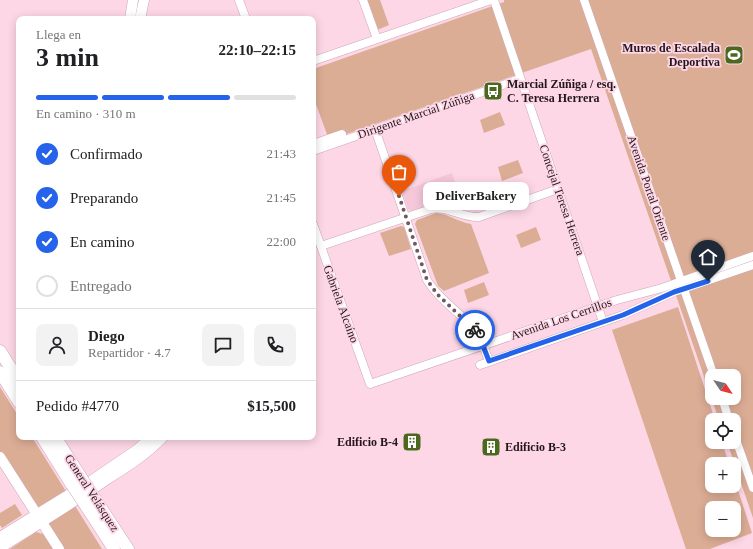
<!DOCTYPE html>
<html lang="es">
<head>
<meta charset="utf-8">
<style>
  :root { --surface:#fff; --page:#f2f2f2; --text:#202124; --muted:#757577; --line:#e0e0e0; --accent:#2563eb }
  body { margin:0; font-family:Georgia,serif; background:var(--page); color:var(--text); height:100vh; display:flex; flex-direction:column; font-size:15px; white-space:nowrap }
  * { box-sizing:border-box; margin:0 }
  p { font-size:13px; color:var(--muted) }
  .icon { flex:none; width:22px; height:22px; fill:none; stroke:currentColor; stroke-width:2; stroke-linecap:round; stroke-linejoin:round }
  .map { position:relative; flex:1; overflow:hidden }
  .panel { position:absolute; left:16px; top:16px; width:300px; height:424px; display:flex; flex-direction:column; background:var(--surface); border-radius:8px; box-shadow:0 2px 10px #0003 }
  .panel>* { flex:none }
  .needle { width:26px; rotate:125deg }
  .fabs { position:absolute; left:705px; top:369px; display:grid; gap:8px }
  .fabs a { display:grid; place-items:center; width:36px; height:36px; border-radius:8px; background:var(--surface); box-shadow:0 2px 10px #0003; font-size:20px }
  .pin { position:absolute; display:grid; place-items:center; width:34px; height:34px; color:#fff; margin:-41px -17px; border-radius:50% 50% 50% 0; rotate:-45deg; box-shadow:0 0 4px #0007 }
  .pin .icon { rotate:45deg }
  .courier { position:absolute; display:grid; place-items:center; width:40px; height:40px; margin:-20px; border:3px solid #2563eb; border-radius:50%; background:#fff; color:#222; box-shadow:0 1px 5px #0007 }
  .bubble { position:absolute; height:28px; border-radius:8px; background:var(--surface); box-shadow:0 2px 10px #0003; font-size:13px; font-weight:700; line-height:28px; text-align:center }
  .overview em { font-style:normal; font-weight:700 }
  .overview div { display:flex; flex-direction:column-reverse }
  .overview { display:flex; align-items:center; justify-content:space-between; height:68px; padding:0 20px }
  h1 { font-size:26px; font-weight:700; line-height:30px }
  .bar { display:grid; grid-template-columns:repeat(4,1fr); gap:6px 4px; align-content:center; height:48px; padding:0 20px }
  .bar i { height:5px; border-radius:3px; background:var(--line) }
  .bar .selected { background:var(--accent) }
  .bar p { grid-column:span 4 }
  .line { display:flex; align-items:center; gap:10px; padding:0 20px; border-top:1px solid var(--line) }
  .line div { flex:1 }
  .round { display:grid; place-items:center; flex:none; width:42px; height:42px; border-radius:8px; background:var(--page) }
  ol { padding:0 20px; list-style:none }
  li { display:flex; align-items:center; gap:12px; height:44px }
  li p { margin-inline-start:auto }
  li .icon { padding:4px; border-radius:50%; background:var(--accent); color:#fff; stroke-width:4 }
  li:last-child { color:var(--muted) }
  li i { width:22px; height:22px; border:2px solid var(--line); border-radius:50% }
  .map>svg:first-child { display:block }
  .built { fill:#f5c7d9 }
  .green { fill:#dcad95; fill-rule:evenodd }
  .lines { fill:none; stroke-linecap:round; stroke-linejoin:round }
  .minor-casing { stroke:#cda8b7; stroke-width:9 }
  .major-casing { stroke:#cda8b7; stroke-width:11 }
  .highway-casing { stroke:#cda8b7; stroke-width:13 }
  .minor { stroke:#fff; stroke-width:8 }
  .major { stroke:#fff; stroke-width:10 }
  .highway { stroke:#fff; stroke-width:12 }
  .highway-bridge-casing { stroke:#cda8b7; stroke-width:13; stroke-linecap:butt }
  .highway-bridge { stroke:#fff; stroke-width:12 }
  .done { stroke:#705a62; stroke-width:4; stroke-dasharray:0 7.2 }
  .route { stroke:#2563eb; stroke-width:5 }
  .labels { text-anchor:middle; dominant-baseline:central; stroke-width:3.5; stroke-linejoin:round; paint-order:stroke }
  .poi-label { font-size:12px; font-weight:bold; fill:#23161b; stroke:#fed7e6; text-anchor:end }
  .street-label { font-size:12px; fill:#23161b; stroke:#fed7e6 }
</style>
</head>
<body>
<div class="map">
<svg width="753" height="549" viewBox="0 0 753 549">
  <rect width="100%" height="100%" fill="#fed7e6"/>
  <path class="built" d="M452,173L465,210L447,204H442L429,206L411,211L408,209L402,191Z"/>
  <g class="green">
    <path d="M367,0H380L389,25L377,30Z"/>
    <path d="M504,0H753V518L727,442H734V420H719L591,49L329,140L313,96V69L504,2ZM712,376H734V398H712Z"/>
    <path d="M500,112L505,125L484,133L480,120Z"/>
    <path d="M518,160L523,173L502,181L498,167Z"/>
    <path d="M436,213C449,214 458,222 471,224L489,273L444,291L438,286L415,224L417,220Z"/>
    <path d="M401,226L404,227L411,249L389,256L380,233Z"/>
    <path d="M536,227L541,240L521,248L516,235Z"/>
    <path d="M484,282L489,295L468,303L464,290Z"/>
    <path d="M678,307L715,420H712V442H722L729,464H712V486H734V478L752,533L710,549H686L612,330ZM712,508H734V530H712Z"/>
    <path d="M0,387L19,417V437H32L102,549H63L0,454Z"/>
    <path d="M15,504L22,515L2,528L0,525V513Z"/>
    <path d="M36,532L46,535L55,549H10Z"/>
  </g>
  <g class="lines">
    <defs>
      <g id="minor">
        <path d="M239,0L246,19"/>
        <path d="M363,0L377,39"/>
        <path d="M494,0L603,322"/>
        <path d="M584,0L714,376"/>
        <path d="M313,61L491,0"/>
        <path d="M375,129L427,280C439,300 460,312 475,330C482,339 485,351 489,361"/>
        <path d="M313,144L342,134"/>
        <path d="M313,151L520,79"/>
        <path d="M313,224L370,384L617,300L662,288L753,256"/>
        <path d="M321,246L431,209C450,206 461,218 479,217L558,189"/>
        <path d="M480,365L623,315L674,292L753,265"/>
        <path d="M722,398L729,420"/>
        <path d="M734,434L753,488"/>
      </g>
      <g id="major">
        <path d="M130,19L133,0"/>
        <path d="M140,19L144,0"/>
        <path d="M0,457L59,549"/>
        <path d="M0,537L91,481L138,449L151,437"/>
        <path d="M0,548C37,525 73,503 109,478C128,466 147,454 163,437"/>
      </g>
      <g id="highway">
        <path d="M0,351L19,381"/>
        <path d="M0,372L19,402"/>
        <path d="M42,437L72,485"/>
        <path d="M55,437L82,479"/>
        <path d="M95,499L128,549"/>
        <path d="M86,506L114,549"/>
      </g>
    </defs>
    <use href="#minor" class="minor-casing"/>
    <use href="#major" class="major-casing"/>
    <use href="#highway" class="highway-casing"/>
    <use href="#minor" class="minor"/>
    <use href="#major" class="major"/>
    <use href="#highway" class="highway"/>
    <defs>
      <g id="highway-bridge">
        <path d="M82,479L95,499"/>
        <path d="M72,485L86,506"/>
      </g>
    </defs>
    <use href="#highway-bridge" class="highway-bridge-casing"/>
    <use href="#highway-bridge" class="highway-bridge"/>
  </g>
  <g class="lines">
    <path class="done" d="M399,196L427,280L438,295L475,330"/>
    <path class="route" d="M475,330L480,338L489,361L623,315L674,292L708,281"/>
  </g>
  <defs>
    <symbol id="stadium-square" viewBox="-11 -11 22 22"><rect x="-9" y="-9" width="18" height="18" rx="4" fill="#4b691e" stroke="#fed7e6"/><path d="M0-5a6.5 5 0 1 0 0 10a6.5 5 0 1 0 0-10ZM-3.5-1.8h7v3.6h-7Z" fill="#fff"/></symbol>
    <symbol id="bus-square" viewBox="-11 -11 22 22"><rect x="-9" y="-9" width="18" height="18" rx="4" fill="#4b691e" stroke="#fed7e6"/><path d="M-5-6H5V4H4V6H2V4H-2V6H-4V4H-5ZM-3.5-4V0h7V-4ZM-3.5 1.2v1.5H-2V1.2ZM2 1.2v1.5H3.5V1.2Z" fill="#fff"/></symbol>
    <symbol id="building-square" viewBox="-11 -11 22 22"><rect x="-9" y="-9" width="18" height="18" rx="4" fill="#4b691e" stroke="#fed7e6"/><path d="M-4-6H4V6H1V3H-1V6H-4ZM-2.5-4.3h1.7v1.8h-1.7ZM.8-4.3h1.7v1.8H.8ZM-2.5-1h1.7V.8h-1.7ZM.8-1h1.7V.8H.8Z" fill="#fff"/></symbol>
  </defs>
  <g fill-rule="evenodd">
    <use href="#stadium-square" x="723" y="44" width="22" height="22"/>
    <use href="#bus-square" x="482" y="80" width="22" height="22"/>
    <use href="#building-square" x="401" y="431" width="22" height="22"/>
    <use href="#building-square" x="480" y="436" width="22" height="22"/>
  </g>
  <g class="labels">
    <g class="poi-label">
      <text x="720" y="48">Muros de Escalada<tspan x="720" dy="14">Deportiva</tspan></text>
      <text x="507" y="84" text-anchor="start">Marcial Zúñiga / esq.<tspan x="507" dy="14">C. Teresa Herrera</tspan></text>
      <text x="398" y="442">Edificio B-4</text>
      <text x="505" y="447" text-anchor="start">Edificio B-3</text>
    </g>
    <g class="street-label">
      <text transform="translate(416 115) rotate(-19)">Dirigente Marcial Zúñiga</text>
      <text transform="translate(649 188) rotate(71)">Avenida Portal Oriente</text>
      <text transform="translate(562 200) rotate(71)">Concejal Teresa Herrera</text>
      <text transform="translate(341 304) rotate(70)">Gabriela Alcaíno</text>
      <text transform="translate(561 319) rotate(-19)">Avenida Los Cerrillos</text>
      <text transform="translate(92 493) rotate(57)">General Velásquez</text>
    </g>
  </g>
</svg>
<div class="fabs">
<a><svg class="needle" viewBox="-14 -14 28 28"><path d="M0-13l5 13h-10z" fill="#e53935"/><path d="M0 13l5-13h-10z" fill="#757577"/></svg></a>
<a><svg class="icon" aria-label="locate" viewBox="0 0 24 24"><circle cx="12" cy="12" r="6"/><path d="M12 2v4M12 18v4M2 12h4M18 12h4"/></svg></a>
<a>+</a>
<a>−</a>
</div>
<div class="pin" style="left:399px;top:196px;background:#ea580c"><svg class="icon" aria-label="bag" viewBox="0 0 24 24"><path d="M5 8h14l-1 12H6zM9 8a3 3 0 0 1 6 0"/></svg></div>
<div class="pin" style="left:708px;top:281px;background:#1f2937"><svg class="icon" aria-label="home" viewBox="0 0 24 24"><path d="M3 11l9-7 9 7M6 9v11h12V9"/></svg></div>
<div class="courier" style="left:475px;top:330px"><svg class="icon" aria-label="bike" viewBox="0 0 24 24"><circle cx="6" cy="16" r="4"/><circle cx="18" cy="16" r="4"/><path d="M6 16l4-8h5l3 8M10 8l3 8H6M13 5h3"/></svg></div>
<div class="bubble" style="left:423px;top:182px;width:106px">DeliverBakery</div>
<section class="panel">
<div class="overview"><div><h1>3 min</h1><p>Llega en</p></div><em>22:10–22:15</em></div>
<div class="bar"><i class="selected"></i><i class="selected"></i><i class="selected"></i><i></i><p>En camino · 310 m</p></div>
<ol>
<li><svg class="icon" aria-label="check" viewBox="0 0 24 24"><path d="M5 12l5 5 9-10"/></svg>Confirmado<p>21:43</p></li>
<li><svg class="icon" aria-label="check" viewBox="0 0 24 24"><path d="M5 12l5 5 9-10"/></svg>Preparando<p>21:45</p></li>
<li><svg class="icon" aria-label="check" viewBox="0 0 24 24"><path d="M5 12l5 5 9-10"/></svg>En camino<p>22:00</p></li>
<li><i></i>Entregado</li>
</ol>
<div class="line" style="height:72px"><a class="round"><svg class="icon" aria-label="person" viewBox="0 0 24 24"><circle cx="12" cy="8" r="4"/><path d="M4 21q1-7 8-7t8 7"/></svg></a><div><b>Diego</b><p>Repartidor · 4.7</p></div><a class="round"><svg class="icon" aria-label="chat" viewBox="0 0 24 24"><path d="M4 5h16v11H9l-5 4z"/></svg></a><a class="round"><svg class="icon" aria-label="phone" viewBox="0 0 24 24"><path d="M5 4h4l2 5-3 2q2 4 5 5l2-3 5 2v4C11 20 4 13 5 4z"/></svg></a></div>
<div class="line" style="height:52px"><div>Pedido #4770</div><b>$15,500</b></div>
</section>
</div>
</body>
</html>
